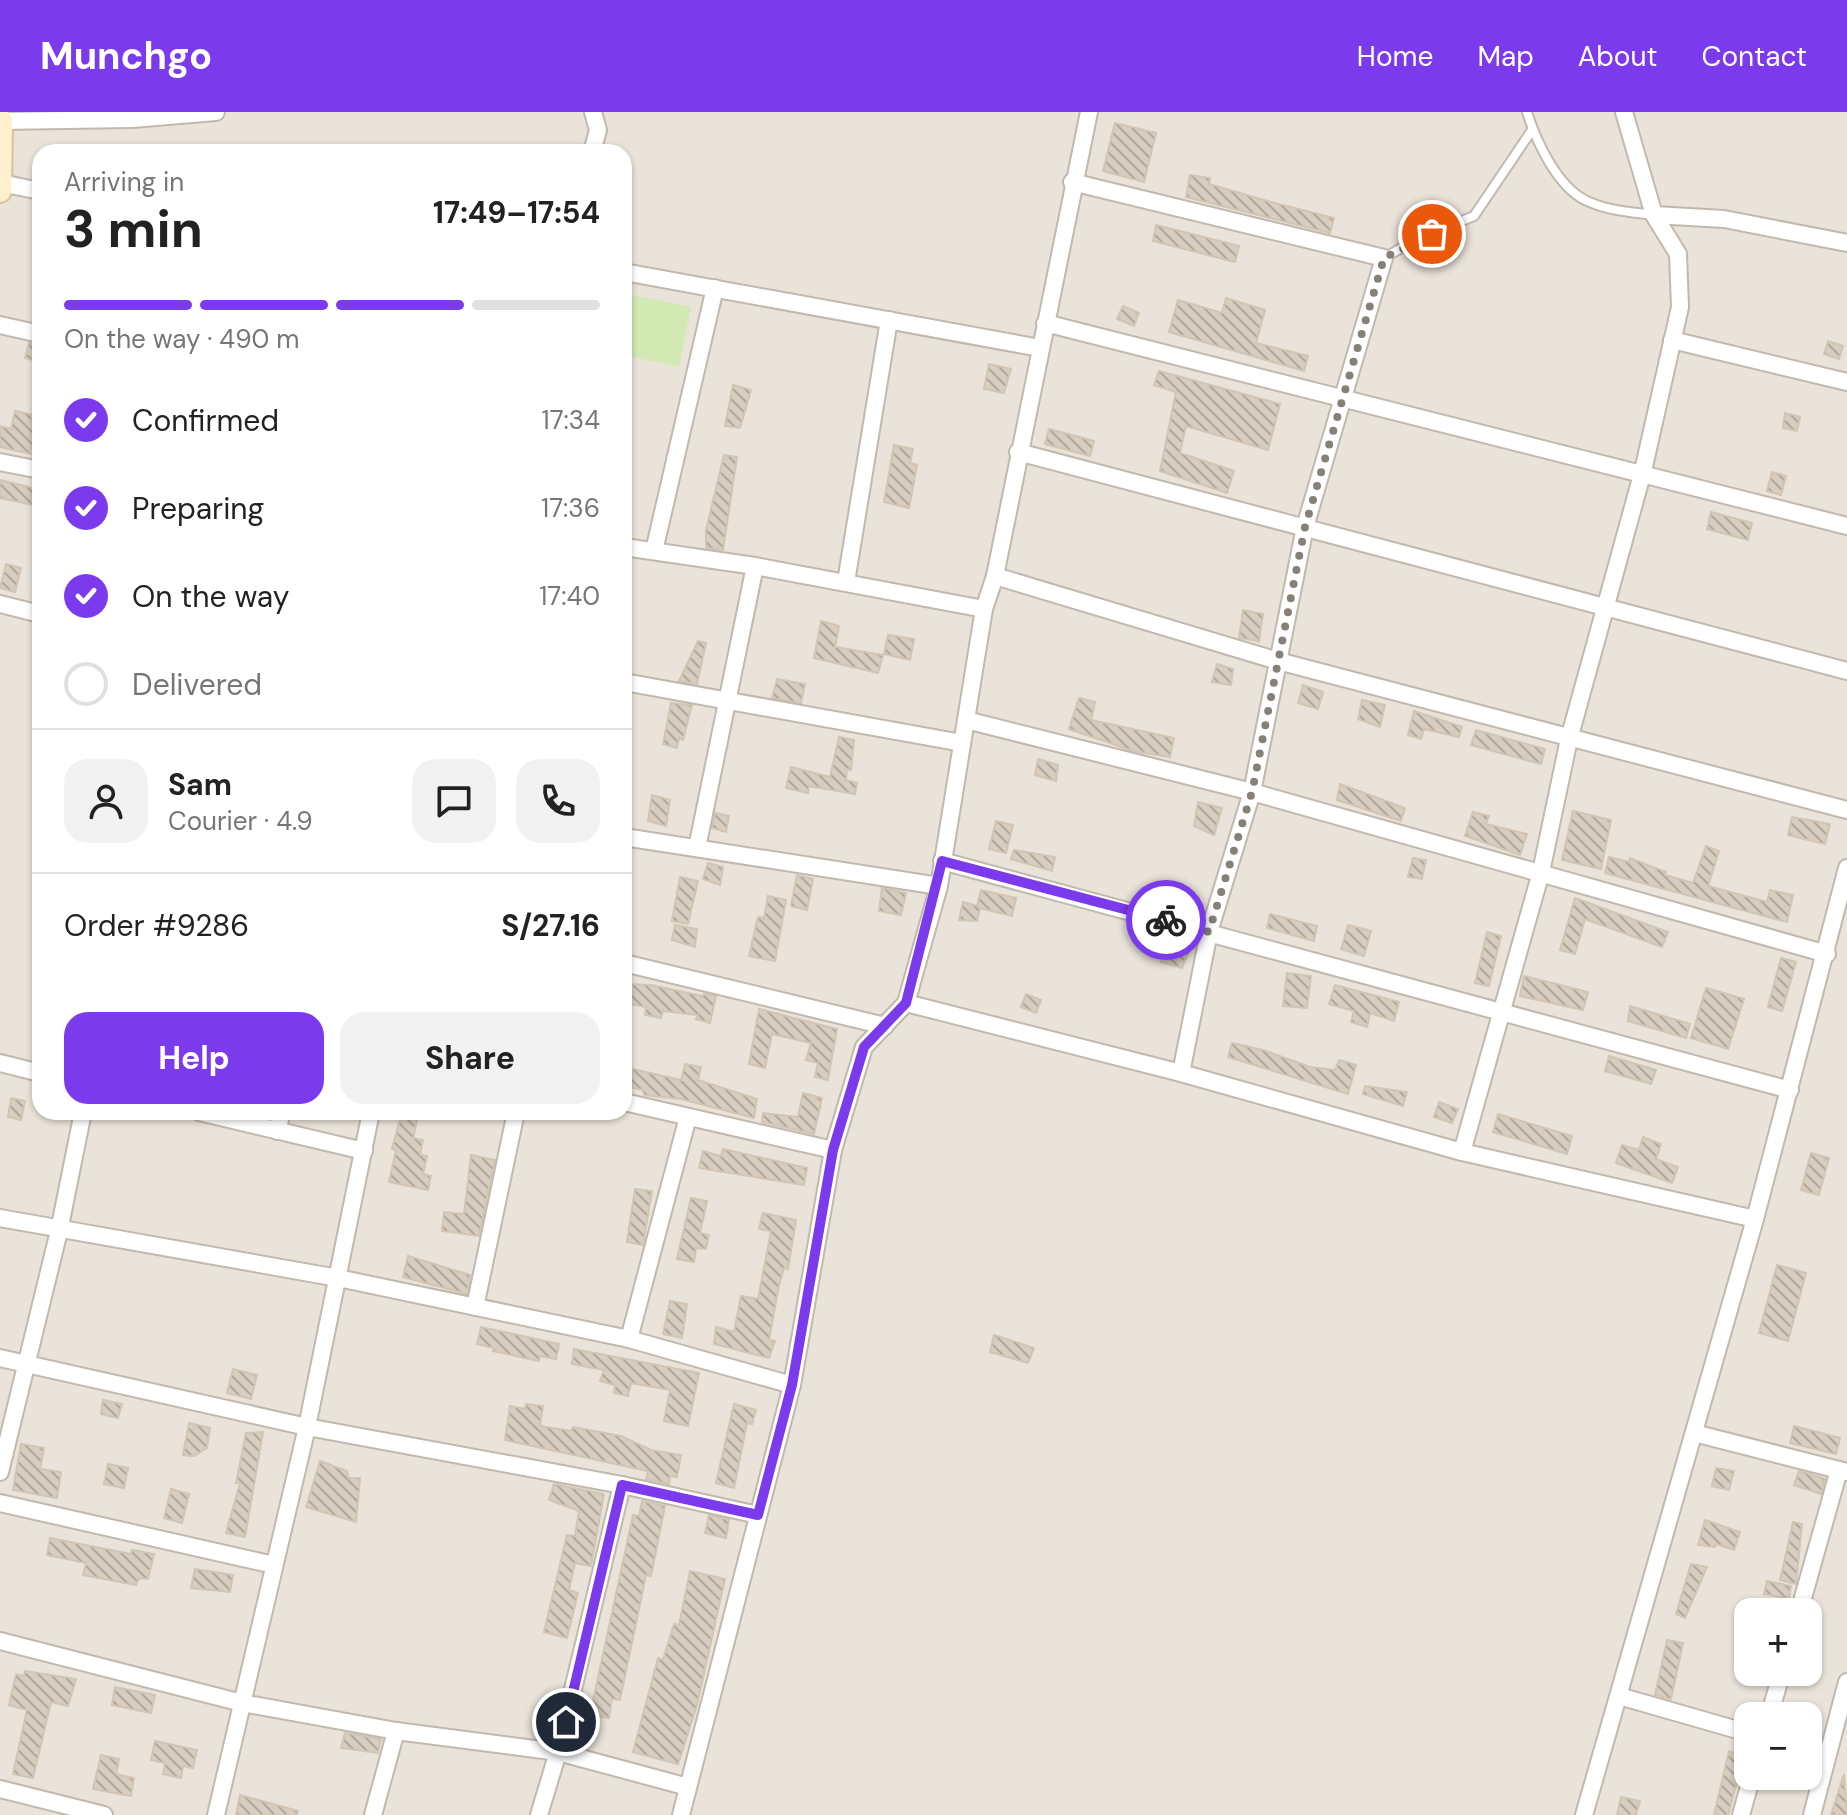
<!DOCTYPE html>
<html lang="en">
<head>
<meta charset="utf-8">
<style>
  :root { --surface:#fff; --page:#f2f2f2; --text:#222; --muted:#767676; --line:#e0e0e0; --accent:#7c3aed }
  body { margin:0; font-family:"DM Sans",sans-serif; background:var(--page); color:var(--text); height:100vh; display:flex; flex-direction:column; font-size:30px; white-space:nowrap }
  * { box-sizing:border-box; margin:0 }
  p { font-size:26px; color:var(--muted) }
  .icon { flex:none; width:44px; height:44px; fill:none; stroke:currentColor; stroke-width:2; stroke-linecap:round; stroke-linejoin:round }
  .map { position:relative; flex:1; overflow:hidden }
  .sheet { position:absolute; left:32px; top:32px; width:600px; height:976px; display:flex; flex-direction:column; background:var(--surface); border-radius:24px; box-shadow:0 2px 6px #0004 }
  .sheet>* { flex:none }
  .tools { position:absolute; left:1734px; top:1486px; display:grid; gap:16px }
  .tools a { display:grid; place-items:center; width:88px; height:88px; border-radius:16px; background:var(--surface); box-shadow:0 2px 6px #0004; font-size:40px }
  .pin { position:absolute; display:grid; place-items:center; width:68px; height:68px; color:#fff; margin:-34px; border:4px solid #fff; border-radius:50%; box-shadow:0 2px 8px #0007 }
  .courier { position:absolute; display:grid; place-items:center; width:80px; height:80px; margin:-40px; border:6px solid #7c3aed; border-radius:50%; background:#fff; color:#222; box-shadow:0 2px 10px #0007 }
  .overview em { font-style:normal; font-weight:700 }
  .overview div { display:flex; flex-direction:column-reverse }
  .overview { display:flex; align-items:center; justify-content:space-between; height:136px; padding:0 32px }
  h1 { font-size:52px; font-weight:700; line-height:60px }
  .bar { display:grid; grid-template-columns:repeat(4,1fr); gap:12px 8px; align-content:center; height:96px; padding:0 32px }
  .bar i { height:10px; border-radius:6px; background:var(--line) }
  .bar .active { background:var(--accent) }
  .bar p { grid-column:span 4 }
  .line { display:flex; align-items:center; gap:20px; padding:0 32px; border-top:2px solid var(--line) }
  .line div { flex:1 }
  .round { display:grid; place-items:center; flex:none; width:84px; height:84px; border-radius:24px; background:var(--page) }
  ol { padding:0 32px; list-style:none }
  li { display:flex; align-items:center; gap:24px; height:88px }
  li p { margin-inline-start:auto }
  li .icon { padding:8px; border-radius:50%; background:var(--accent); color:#fff; stroke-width:4 }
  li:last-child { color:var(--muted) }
  li i { width:44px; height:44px; border:4px solid var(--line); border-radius:50% }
  .cta { display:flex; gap:16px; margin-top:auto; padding:16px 32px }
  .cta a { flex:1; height:92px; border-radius:24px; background:var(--accent); color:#fff; font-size:32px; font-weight:700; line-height:92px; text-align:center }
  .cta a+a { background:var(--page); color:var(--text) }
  header { display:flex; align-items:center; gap:48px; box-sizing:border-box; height:112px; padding:0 40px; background:var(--accent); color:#fff }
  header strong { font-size:38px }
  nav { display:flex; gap:44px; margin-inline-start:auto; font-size:28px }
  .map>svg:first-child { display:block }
  .residential { fill:#e9e3d9; fill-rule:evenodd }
  .garden { fill:#d3e9b4 }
  .building { fill:url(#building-back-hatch); stroke:#d2c5b3; stroke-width:2 }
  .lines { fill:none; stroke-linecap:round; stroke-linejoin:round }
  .lane-casing { stroke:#c1b9ad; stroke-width:12 }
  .street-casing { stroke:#c1b9ad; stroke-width:20 }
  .secondary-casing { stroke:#d5c39b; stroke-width:26 }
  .lane { stroke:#fff; stroke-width:8 }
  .street { stroke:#fff; stroke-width:16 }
  .secondary { stroke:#fef0cc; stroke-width:22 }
  .done { stroke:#868077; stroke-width:8; stroke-dasharray:0 14.4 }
  .route { stroke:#7c3aed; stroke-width:10 }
</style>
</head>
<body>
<header>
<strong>Munchgo</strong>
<nav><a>Home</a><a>Map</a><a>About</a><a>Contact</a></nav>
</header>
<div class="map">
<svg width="1847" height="1703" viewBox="0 0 1847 1703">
  <defs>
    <pattern id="building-back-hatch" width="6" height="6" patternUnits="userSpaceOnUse" patternTransform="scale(2)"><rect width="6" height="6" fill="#d7cdc0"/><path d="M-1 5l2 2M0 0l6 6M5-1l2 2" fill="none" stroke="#b0a89d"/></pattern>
  </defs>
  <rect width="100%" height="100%" fill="#f5f2eb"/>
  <path class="residential" d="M0,0H1847V1703H0ZM40,40H624V1000H40ZM1748,1500H1808V1560H1748ZM1748,1604H1808V1664H1748Z"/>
  <path class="garden" d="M624,181L691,195L679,255L624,243Z"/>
  <g class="building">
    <path d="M1115,11L1156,21L1144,70L1103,59Z"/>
    <path d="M1190,63L1210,66L1209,72L1267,89L1334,106L1330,121L1186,85Z"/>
    <path d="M1156,113L1239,134L1235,150L1153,129Z"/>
    <path d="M1226,186L1265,198L1256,231L1308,244L1304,259L1169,220L1178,188L1222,201Z"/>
    <path d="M1123,194L1139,201L1134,214L1117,207Z"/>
    <path d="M1828,229L1843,234L1839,247L1824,242Z"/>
    <path d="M29,231L40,233V250L25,246Z"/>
    <path d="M989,252L1011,257L1004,281L984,277Z"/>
    <path d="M1159,259L1280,292L1268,338L1186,314L1180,341L1234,359L1227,381L1160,359L1176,280L1154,273Z"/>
    <path d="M733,273L751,278L740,316L725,314Z"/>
    <path d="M15,299L33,303L31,309L40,311V344L0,335V314L11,317Z"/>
    <path d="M1785,301L1800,305L1797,319L1783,316Z"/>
    <path d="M1049,317L1094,329L1090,344L1045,332Z"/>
    <path d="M894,333L913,337L910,351L917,353L909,396L884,390Z"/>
    <path d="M724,343L737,345L723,438L706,436V418Z"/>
    <path d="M1772,360L1786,364L1781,383L1767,379Z"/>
    <path d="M0,368L37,377L33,393L0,386Z"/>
    <path d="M1711,400L1752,411L1748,428L1707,417Z"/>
    <path d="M6,452L21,456L15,480L0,476Z"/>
    <path d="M1243,498L1263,502L1259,529L1239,526Z"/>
    <path d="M821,509L839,514L835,535L883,543L878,561L814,546Z"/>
    <path d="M888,523L914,527L910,548L884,542Z"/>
    <path d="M698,529L706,531L697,572L679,569Z"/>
    <path d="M1217,552L1233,557L1231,573L1212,570Z"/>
    <path d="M777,567L805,572L801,591L772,586Z"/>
    <path d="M1303,573L1323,580L1318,597L1298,591Z"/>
    <path d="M1079,586L1095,590L1091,608L1174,626L1170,645L1133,639L1069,617Z"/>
    <path d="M1362,588L1385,593L1380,615L1358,607Z"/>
    <path d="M671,591L692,593L683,628L679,626L677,636L663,632Z"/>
    <path d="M1414,599L1462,615L1459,625L1424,617L1421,627L1408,623Z"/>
    <path d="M1476,618L1545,637L1541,652L1471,633Z"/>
    <path d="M839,625L854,628L851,658L847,657L846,668L857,671L855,682L809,674L808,681L786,676L791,655L830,665Z"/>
    <path d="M1038,647L1058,653L1056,669L1035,663Z"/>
    <path d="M1340,672L1405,696L1401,709L1337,688Z"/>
    <path d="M652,683L670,688L666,714L648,709Z"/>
    <path d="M1198,690L1222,696L1214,723L1194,714Z"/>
    <path d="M1573,699L1611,708L1601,757L1562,748Z"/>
    <path d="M1473,700L1489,704L1486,712L1527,722L1520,743L1465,724Z"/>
    <path d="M715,701L729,704L726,720L712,716Z"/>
    <path d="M1792,705L1830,712L1825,732L1788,723Z"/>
    <path d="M996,709L1013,713L1006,741L989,737Z"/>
    <path d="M1706,734L1719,739L1708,774L1767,790L1770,778L1793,783L1787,810L1605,761L1609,745L1629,750L1630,746L1666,760L1665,763L1693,771Z"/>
    <path d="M1014,738L1055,745L1052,759L1011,747Z"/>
    <path d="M1413,746L1426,748L1422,767L1408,765Z"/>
    <path d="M708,751L723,755L720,773L703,767Z"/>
    <path d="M797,763L813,767L807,798L791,794Z"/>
    <path d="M680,765L698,769L688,812L672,809Z"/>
    <path d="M882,776L906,781L901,803L879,799Z"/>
    <path d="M981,778L1016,786L1012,804L980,796L977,809L959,808L963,790L977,794Z"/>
    <path d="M768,784L786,788L775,849L749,844L758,805L764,806Z"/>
    <path d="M1575,786L1668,820L1662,835L1585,807L1575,842L1560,838Z"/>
    <path d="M1270,802L1317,814L1314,829L1267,816Z"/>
    <path d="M675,813L697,817L695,835L672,828Z"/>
    <path d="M1348,813L1371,819L1364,844L1341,837Z"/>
    <path d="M1487,820L1501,824L1489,874L1475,871Z"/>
    <path d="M1163,834L1188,842L1182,856L1161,850Z"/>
    <path d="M1781,846L1796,850L1782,899L1768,895Z"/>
    <path d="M1287,861L1311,864L1307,896L1283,894Z"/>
    <path d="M1524,864L1588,880L1583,898L1520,884Z"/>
    <path d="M624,872L651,873L702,884L701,886L704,882L716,884L710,911L696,907L698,903L663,899L661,906L645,903L646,895L624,891Z"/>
    <path d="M1335,873L1399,890L1394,909L1370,901L1367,915L1351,910L1354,899L1329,892Z"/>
    <path d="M1706,876L1744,887L1728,937L1691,926Z"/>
    <path d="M1026,882L1041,888L1036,901L1021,895Z"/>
    <path d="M1630,894L1690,912L1686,926L1628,909Z"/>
    <path d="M759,897L837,917L828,968L815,965L818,951L806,948L811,931L772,922L765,956L749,952Z"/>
    <path d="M1232,931L1263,938L1310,955L1335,958L1339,948L1356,953L1348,982L1228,945Z"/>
    <path d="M1609,944L1656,958L1651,972L1605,959Z"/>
    <path d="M685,952L701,955L698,968L757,987L754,1006L681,987L644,983L643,978L629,975L633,957L681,968Z"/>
    <path d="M1365,974L1407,980L1403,994L1363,982Z"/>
    <path d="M803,981L822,986L814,1022L762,1010L763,1001L798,1005Z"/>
    <path d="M11,986L25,989L21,1008L8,1005Z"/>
    <path d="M1439,990L1458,997L1452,1011L1434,1005Z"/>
    <path d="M402,1000H419L413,1026L423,1028L420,1043L427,1044L423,1062L431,1064L428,1078L389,1070L396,1038L392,1037Z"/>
    <path d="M1498,1002L1572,1024L1567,1042L1493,1020Z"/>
    <path d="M1643,1025L1661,1032L1656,1047L1678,1055L1672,1071L1616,1051L1622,1033L1639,1038Z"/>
    <path d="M723,1037L807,1056L804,1073L699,1056L703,1039L721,1044Z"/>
    <path d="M1811,1041L1829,1046L1819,1083L1801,1078Z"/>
    <path d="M471,1043L495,1048L479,1124L442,1119L444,1100L464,1102Z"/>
    <path d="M635,1077L652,1079L643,1133L627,1130Z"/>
    <path d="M691,1086L707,1089L700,1121L709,1123L706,1137L696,1136L694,1150L677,1147Z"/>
    <path d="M763,1101L796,1108L788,1157L784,1156L779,1173L769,1228L775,1229L769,1246L714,1232L716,1215L734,1220L741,1184L758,1187L771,1119L759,1117Z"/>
    <path d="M408,1144L470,1163L467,1182L403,1165Z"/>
    <path d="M1777,1153L1806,1161L1788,1229L1759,1221Z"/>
    <path d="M670,1189L687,1192L682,1226L663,1222Z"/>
    <path d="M481,1215L559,1232L556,1247L540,1244L539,1249L493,1239L494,1236L477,1232Z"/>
    <path d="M994,1223L1034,1236L1028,1251L990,1240Z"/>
    <path d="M574,1237L699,1261L688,1314L664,1309L670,1278L631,1271L628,1284L614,1281L615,1273L600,1269L604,1258L572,1252Z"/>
    <path d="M233,1257L257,1263L251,1287L227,1281Z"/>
    <path d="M103,1288L122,1292L118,1306L101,1302Z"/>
    <path d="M526,1292L543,1294L540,1314L571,1319L573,1315L621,1324L651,1338L681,1343L677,1365L670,1364L669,1372L646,1367L648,1359L505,1328L510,1294L525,1297Z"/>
    <path d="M734,1292L756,1298L752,1312L747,1311L734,1376L716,1371Z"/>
    <path d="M189,1311L210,1316L207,1336L194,1344L183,1343Z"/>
    <path d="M1794,1314L1840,1326L1836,1342L1790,1331Z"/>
    <path d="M263,1320L245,1425L226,1421L240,1371H236L246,1321Z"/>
    <path d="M21,1332L44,1336L40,1357L61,1360L57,1386L13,1378Z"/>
    <path d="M320,1349L347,1359L348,1366H360L356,1410L306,1395Z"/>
    <path d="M108,1352L128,1356L124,1376L104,1372Z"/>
    <path d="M1716,1356L1734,1359L1729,1378L1712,1374Z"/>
    <path d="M1799,1359L1825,1367L1821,1382L1794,1373Z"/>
    <path d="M554,1372L604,1382L591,1454L575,1451L569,1478L578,1481L567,1526L544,1520L567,1423L575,1424L579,1399L549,1388Z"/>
    <path d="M171,1377L189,1382L182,1411L164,1406Z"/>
    <path d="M642,1389L665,1394L651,1464L646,1463L620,1588L612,1587L609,1606L590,1603L633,1403L639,1404Z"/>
    <path d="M709,1403L729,1408L726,1426L705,1421Z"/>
    <path d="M1705,1408L1740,1420L1734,1438L1716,1432L1715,1435L1698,1433Z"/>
    <path d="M1793,1410L1802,1412L1796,1472L1780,1468Z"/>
    <path d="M50,1426L131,1442L132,1438L154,1442L148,1467L139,1466L136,1473L83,1463L86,1451L47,1443Z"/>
    <path d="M1691,1452L1707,1455L1685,1506L1676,1502Z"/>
    <path d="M195,1457L233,1463L230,1480L191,1476Z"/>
    <path d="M690,1459L725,1467L697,1593L678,1652L633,1640L658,1546L663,1548L674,1512L679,1513Z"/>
    <path d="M1767,1469L1791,1474L1789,1487L1764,1482Z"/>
    <path d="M1667,1528L1683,1531L1671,1587L1655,1583Z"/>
    <path d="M25,1559L76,1567L68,1594L51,1590L33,1666L13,1662L27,1598L9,1593L16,1562L24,1564Z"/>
    <path d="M115,1575L155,1583L151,1601L112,1593Z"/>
    <path d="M345,1621L381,1627L378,1641L341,1636Z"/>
    <path d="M155,1629L197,1638L193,1656L183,1654L181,1666L163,1662L165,1651L151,1648Z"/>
    <path d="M1729,1639L1744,1644L1728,1703H1714Z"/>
    <path d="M101,1643L119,1647L116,1662L134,1666L131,1684L93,1677Z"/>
    <path d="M1844,1662L1847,1703H1831Z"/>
    <path d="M240,1683L298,1699L297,1703H236Z"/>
    <path d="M1621,1685L1640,1689L1636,1703H1617Z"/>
  </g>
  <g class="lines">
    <defs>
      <g id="lane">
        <path d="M1527,0C1536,29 1557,74 1585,88C1607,99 1631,100 1654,103"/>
        <path d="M1384,146L1415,128L1474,104L1532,18"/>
      </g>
      <g id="street">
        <path d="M0,9L132,7L216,0"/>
        <path d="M592,40L598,18L593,0"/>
        <path d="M1072,70L1384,146L1305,415L1252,680L1209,820L1181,961"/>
        <path d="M1,71L40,79"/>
        <path d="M1654,103L1724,107L1847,131"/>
        <path d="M624,160L1040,236"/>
        <path d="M1045,211L1847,414"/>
        <path d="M0,213L40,222"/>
        <path d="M1672,228L1847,270"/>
        <path d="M1018,340L1847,559"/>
        <path d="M0,350L40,358"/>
        <path d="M624,435L755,454L984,497"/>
        <path d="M654,439L715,176"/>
        <path d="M995,464L1278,549L1847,698"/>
        <path d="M846,470L889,208"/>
        <path d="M0,492L40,502"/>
        <path d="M624,570L962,631"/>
        <path d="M966,608L1252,680L1827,842"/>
        <path d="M624,725L939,774"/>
        <path d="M697,736L755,454"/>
        <path d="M942,749L1790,978"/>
        <path d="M624,851L885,914"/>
        <path d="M906,891L1181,961L1462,1040L1755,1107"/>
        <path d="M0,951L40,961"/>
        <path d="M624,990L833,1038"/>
        <path d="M199,1000L364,1039"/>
        <path d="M277,1019L282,1000"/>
        <path d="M1462,1040L1541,760L1569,627L1643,359L1680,195L1678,142L1654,103L1624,0"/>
        <path d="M0,1106L338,1166L629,1227L792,1273"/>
        <path d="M475,1195L516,1000"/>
        <path d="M629,1227L688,1005"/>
        <path d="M0,1246L307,1315L622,1373L758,1403"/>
        <path d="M1694,1321L1847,1360"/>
        <path d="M0,1360L59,1119L83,1000"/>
        <path d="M0,1391L274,1453"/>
        <path d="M1799,1500L1839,1358"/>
        <path d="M0,1529L242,1591L396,1619L558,1640L688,1675"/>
        <path d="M1619,1584L1748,1621"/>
        <path d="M1769,1604L1782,1560"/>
        <path d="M1808,1636L1828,1641"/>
        <path d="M0,1677L104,1703"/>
        <path d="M216,1703L307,1315L371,1000"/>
        <path d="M373,1703L396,1619"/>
        <path d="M539,1703L558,1640L622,1373"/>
        <path d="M681,1703L792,1273L833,1038L864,935L906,891L939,774L984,497L995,464L1089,0"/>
        <path d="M1584,1703L1755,1107L1847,756"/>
        <path d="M1741,1703L1752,1664"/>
        <path d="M1812,1703L1847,1570"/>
      </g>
      <path id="secondary" d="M0,79L1,9"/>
    </defs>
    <use href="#lane" class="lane-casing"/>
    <use href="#street" class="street-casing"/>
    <use href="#secondary" class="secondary-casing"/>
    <use href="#lane" class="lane"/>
    <use href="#street" class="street"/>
    <use href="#secondary" class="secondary"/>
  </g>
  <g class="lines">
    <path class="done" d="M1166,808L1209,820L1252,680L1305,415L1384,146L1432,122"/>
    <path class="route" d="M566,1610L622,1373L758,1403L792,1273L833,1038L864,935L906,891L942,749L1166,808"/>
  </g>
</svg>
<div class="tools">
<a>+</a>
<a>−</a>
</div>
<div class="pin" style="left:1432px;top:122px;background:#ea580c"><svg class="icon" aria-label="bag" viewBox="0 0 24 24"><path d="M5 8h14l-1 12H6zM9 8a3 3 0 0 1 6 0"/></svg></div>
<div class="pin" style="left:566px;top:1610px;background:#1f2937"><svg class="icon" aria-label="home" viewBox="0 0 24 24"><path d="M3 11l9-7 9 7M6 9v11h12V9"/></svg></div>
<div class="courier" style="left:1166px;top:808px"><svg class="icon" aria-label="bike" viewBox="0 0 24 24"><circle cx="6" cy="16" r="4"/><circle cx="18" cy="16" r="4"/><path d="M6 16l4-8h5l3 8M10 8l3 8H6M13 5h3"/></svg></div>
<section class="sheet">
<div class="overview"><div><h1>3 min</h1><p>Arriving in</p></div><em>17:49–17:54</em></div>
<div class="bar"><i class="active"></i><i class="active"></i><i class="active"></i><i></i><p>On the way · 490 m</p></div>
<ol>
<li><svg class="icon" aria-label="check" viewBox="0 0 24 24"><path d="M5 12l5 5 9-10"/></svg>Confirmed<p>17:34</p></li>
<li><svg class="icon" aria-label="check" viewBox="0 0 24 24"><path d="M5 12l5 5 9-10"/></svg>Preparing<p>17:36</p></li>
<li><svg class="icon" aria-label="check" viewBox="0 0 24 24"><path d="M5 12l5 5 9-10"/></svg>On the way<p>17:40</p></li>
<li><i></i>Delivered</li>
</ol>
<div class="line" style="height:144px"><a class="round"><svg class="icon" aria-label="person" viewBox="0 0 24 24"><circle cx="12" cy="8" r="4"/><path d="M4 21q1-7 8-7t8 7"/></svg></a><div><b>Sam</b><p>Courier · 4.9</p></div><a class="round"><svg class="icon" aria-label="chat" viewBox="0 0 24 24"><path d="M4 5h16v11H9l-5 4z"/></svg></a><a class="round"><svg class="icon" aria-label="phone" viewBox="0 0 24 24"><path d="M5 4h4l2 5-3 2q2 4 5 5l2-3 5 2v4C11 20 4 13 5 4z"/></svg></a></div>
<div class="line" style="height:104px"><div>Order #9286</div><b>S/27.16</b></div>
<div class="cta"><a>Help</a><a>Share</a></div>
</section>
</div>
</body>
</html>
